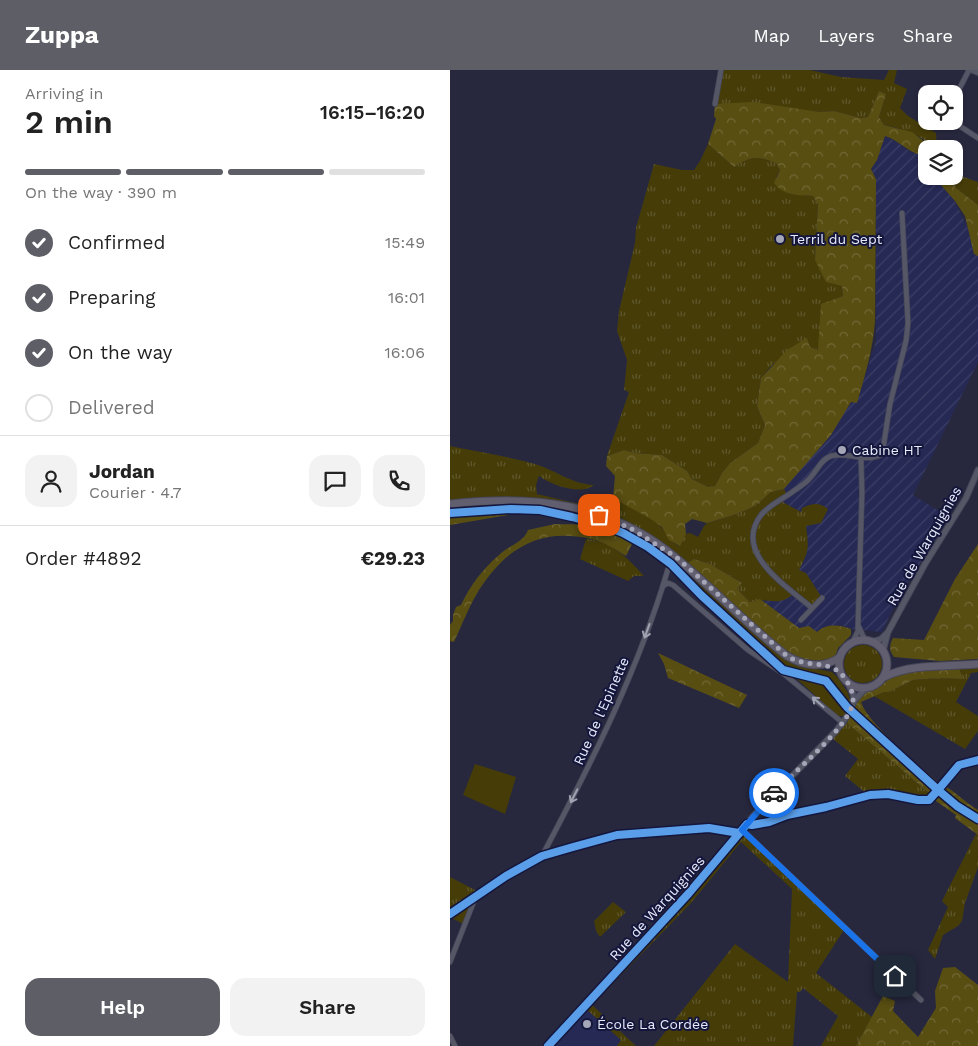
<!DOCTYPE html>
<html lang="en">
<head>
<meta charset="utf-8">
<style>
  :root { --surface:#fff; --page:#f2f2f2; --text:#222; --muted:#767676; --line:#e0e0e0; --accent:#5d5e66 }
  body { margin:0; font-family:"Work Sans",sans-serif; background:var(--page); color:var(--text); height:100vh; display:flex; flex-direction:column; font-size:19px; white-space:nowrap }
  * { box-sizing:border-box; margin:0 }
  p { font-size:16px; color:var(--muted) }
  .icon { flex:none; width:28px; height:28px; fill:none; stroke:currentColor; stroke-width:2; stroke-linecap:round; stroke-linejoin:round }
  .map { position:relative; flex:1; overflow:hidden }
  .panel { display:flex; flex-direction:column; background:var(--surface); width:450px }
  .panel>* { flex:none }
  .controls { position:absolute; left:468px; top:15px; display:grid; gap:10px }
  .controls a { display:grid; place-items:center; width:45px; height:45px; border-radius:10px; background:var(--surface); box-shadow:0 1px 4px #0004; font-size:25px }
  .pin { position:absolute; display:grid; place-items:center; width:42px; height:42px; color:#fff; margin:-21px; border-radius:10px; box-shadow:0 2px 8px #0006 }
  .courier { position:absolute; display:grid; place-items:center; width:50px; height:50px; margin:-25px; border:4px solid #1a73e8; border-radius:50%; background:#fff; color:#222; box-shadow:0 1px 6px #0007 }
  .headline em { font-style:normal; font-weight:600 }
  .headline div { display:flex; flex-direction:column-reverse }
  .headline { display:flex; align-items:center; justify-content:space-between; height:85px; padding:0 25px }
  h1 { font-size:32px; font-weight:600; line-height:38px }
  .bar { display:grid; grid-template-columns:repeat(4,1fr); gap:8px 5px; align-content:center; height:60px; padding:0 25px }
  .bar i { height:6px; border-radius:4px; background:var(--line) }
  .bar .active { background:var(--accent) }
  .bar p { grid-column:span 4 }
  .line { display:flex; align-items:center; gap:12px; padding:0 25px; border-top:1px solid var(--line) }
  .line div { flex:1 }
  .round { display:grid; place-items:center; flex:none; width:52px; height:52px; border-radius:15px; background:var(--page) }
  ol { padding:0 25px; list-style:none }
  li { display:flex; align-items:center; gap:15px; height:55px }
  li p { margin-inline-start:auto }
  li .icon { padding:5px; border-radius:50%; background:var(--accent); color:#fff; stroke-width:4 }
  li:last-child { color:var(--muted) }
  li i { width:28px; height:28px; border:2px solid var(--line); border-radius:50% }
  .button { display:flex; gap:10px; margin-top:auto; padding:10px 25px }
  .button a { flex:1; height:58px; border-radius:15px; background:var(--accent); color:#fff; font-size:20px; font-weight:600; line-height:58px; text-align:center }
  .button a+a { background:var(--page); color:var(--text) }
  header { display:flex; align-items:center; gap:30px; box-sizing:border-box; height:70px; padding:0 25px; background:var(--accent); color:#fff }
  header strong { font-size:24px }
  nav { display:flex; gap:28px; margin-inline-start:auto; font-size:18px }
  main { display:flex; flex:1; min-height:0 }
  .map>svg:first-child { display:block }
  .built { fill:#262954 }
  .industrial { fill:url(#industrial-furrows) }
  .grass { fill:url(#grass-tufts) }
  .forest { fill:url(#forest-crowns) }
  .park { fill:#453c08 }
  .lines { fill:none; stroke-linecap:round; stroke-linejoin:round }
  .minor-casing { stroke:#464657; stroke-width:6 }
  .tertiary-casing { stroke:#464657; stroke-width:7 }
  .primary-casing { stroke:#464657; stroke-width:9 }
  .minor { stroke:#555767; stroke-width:4.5 }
  .tertiary { stroke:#555767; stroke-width:5 }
  .primary { stroke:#615e6f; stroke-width:7 }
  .cycleway-casing { stroke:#15163c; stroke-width:11 }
  .cycleway { stroke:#5a9eea; stroke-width:8 }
  .oneway { stroke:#9fa2b1 }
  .done { stroke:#a5a7b9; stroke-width:5; stroke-dasharray:0 9 }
  .route { stroke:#1a73e8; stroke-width:6 }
  .poi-dot { fill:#a5a7b9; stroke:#15163c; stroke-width:2 }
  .labels { text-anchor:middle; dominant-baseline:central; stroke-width:4; stroke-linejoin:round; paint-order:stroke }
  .poi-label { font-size:14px; fill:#e9ecfb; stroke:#15163c; text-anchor:start }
  .street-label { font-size:14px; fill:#e9ecfb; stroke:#15163c }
</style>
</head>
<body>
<header>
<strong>Zuppa</strong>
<nav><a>Map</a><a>Layers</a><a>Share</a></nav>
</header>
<main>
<section class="panel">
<div class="headline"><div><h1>2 min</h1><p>Arriving in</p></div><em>16:15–16:20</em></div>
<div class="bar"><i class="active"></i><i class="active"></i><i class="active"></i><i></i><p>On the way · 390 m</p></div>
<ol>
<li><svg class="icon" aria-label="check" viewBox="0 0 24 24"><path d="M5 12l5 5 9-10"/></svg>Confirmed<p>15:49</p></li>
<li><svg class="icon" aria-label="check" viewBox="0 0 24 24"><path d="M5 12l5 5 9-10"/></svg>Preparing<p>16:01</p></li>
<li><svg class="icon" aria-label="check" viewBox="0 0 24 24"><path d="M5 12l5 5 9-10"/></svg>On the way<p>16:06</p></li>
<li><i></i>Delivered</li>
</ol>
<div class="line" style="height:90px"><a class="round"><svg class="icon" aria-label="person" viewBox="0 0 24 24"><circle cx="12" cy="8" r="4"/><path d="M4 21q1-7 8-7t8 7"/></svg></a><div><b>Jordan</b><p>Courier · 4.7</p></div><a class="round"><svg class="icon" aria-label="chat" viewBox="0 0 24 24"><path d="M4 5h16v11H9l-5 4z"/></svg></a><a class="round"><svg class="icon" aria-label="phone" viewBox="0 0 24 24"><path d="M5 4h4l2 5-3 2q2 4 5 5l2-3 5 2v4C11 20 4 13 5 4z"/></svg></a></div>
<div class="line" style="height:65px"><div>Order #4892</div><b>€29.23</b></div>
<div class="button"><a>Help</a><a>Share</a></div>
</section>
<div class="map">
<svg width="528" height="976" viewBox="0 0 528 976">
  <defs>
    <pattern id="industrial-furrows" width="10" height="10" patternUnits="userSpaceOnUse" patternTransform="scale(1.25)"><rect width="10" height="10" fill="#262954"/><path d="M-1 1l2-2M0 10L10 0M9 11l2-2" fill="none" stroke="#3b3e65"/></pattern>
    <pattern id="grass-tufts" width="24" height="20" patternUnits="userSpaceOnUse" patternTransform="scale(1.25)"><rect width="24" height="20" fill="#453c08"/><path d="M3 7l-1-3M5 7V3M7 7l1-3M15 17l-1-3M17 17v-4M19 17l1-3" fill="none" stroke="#60582d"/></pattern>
    <pattern id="forest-crowns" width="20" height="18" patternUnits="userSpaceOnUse" patternTransform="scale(1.25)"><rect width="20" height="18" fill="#594e12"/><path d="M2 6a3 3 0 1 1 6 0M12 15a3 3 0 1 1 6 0" fill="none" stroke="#716835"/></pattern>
  </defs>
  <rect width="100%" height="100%" fill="#27283e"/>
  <path class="built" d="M135,938L171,970L167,976H102Z"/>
  <path class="industrial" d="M432,65L447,72L460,82L470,85L476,96V106H484L503,128L519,160L524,184L528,186V292L463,425L499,447L447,530L432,562L401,559L390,555L367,562L349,558L310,529L244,486L257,453L322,427L401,332H407L426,271V109L421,99Z"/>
  <g class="grass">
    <path d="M271,0H360L391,7L434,10L439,0H447L444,13L457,19L450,38L458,46L486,63L487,79H484C471,64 453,59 434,55L429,47L436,24L429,21L418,47L411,48L384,41L369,42L265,34Z"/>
    <path d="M258,74L284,97C301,86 308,85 327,94L330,100L326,107L341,124L363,126L368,134L365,190L392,216L393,226L383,230L368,280L360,277L357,269L322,295L311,308L307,336L315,355L308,373L280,393L272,403L265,416L258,417L242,409L237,401L212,385L184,383L174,380L157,386L179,322L174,320L177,290L167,261L169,241L185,173L186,158L204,94L232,100H244L250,91Z"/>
    <path d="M504,100L508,105L528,112V135L505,117L506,111L502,106H504Z"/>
    <path d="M0,376C28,382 57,386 85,394C105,400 122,414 144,415C132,426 101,415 89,406L86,415L87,424L146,438L149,445L163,435V428C179,436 199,443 211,457C220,466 215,468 229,476L236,464L240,463L248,467L254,456L257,453L287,444L305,436L321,422L334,419L338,426L331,431L351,442L352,438C363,433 369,432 378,439L371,453L356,456C359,478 359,481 349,500L356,503L372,528L362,538L345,523C327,538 320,527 300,532L287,519L292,513L260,494L244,489L238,493L227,484L223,489L330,586L346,595L382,602L388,608L398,623L401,633L394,646H388C365,626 343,604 319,586L221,491L220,492C178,461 125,441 73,439C49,438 24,441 0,443Z"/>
    <path d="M136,469C161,471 178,488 194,506H184L178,511L130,489Z"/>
    <circle cx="413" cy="594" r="19"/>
    <path d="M528,597V602L521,603L506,632L528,646V661L515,679L424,626L434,622H439L463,610L488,608L513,609L509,598Z"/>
    <path d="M397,653L480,724L483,729L471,733L440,726L418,725L395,706L408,689L382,668Z"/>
    <path d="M293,763L343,813L347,808L390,849L394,860L366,903L422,947L406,976H371L388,946L353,918L350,922H347L343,976H204L285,874L338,912L342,819L291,772L241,833L142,935L186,976H167L171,970L135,938L242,825Z"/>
    <path d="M526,764L528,765V797L515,833L512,851L508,856L493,865L485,889L478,880L498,837L492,831Z"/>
    <path d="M0,807L27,821L15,855L0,847Z"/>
    <path d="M163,832L176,842L150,867L146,861L144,851Z"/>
  </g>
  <g class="forest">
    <path d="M429,21L436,24L429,47L434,55L462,62L484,79H476V96L470,85C457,81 448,70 435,66L427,90L421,99L426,109L425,251C423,279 415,306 407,333L401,332L381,365L334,419L321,422L305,436L287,444L257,453L242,449L235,454L236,464L230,476L219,470L212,457L201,449L163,428L165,406L156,396L157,386L174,380L184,383L212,385L237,401L242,409L258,417L265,416L272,403L280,393L308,373L315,355L307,336L311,308L337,280L357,268L360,277L368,280L371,234L393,226L392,216L376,212L365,190L368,134L363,126C348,125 334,126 324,113L330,100L327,94C308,85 301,86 284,97L258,74L266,49L264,46L265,34L303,32L369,42L384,41L411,48L418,47Z"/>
    <path d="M483,106H502L506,111L505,117L528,135V186L524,184L515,146L505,131Z"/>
    <path d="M57,439L58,445L0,455V443Z"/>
    <path d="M105,454C138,455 154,452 184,470L176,486C165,479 154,472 141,469C90,457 56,478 29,520C19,536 12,555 4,572L0,571V555L3,551V545L6,537L11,535C21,514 32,500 49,485C58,476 74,472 78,460Z"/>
    <path d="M528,474V589L490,591L444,587C439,580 439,576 443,568L474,570L505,509Z"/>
    <path d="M244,489L260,494L292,513L287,519L300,532L310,529L349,558L359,556L367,562C377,553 389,555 401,559V565L388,578L385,587C366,594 350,589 333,580L238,493Z"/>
    <path d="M208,583L297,625L289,638L218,608L214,594Z"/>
    <path d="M509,598L513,609L488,608L463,610L439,622H434L411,632C418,654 470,696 489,713C503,719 514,732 528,740V765L505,748L506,745L483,729L480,724L397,653L407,629L415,622L433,614L440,608L449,604L471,600Z"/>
    <path d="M505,897L528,915V976H406L433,926L445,931L443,941L468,967L486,938L485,921L493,898Z"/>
  </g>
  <path class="park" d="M25,694L66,707L55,744L13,725Z"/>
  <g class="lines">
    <defs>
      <g id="minor">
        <path d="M521,0L528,3"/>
        <path d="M504,29L519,0"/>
        <path d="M265,34L271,0"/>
        <path d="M502,51L528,68"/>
        <path d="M213,516L218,513L223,515L298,580L334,604L393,653"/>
        <path d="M362,538C338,517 282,483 311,445C320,434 335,428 345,420C351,416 356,413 360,408C367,401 371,389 381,386C397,381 414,393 430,385L433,379L440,334L456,271L458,253L452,143"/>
        <path d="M351,550L372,528"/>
        <path d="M409,557L413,566L417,571"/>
        <path d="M402,573L408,561V554L412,423L411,388"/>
        <path d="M297,754L302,755L319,752L337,745L376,737L420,725L438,724L468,730H479L488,720L509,695L528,690"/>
        <path d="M292,760L471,930"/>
        <path d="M92,786C142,692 188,601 218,499"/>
        <path d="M0,844L56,806L92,786L123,777L167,765L259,758L289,763"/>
        <path d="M0,892L26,826"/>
        <path d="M0,966L5,976"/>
      </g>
      <g id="tertiary">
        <path d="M421,572L431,569L436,564"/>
        <path d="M433,581L438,562L475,494L516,428L528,400"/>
        <path d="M397,612L403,624L404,631"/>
        <path d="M98,976L239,823L305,744L386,661L398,645L404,631L413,621L419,617"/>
      </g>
      <g id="primary">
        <path d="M0,434C82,425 160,432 226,488C264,519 298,556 337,586C354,596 374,599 390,587"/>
        <circle cx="413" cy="594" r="24"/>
        <path d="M434,607C462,593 497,597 528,594"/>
      </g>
    </defs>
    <use href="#minor" class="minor-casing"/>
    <use href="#tertiary" class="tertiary-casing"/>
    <use href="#primary" class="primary-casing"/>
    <use href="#minor" class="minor"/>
    <use href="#tertiary" class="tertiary"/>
    <use href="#primary" class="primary"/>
    <defs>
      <g id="cycleway">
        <path d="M0,443L61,439L90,440L122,447L158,457L173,463L198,477L221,494L251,525L333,600L376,611L397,637L488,720L507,736L528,749"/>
        <path d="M0,844L56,806L92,786L123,777L167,765L259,758L289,763"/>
        <path d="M98,976L239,823L297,754L302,755L319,752L337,745L376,737L420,725L438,724L468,730H479L488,720L509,695L528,690"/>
      </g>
    </defs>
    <use href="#cycleway" class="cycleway-casing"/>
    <use href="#cycleway" class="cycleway"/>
  </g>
  <defs><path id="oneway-shaft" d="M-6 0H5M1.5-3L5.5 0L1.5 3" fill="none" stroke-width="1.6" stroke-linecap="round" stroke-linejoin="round" transform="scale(1.25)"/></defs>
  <g class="oneway">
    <use href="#oneway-shaft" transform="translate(197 561) rotate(110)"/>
    <use href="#oneway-shaft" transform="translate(368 632) rotate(-139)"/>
    <use href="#oneway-shaft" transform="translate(124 726) rotate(117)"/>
  </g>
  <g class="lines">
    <path class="done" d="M149,445L180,458L226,487L337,586C355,597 373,591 388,601C395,606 404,621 403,631C401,656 342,703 324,723"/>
    <path class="route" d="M324,723L292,760L445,906"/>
  </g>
  <g class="poi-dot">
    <circle cx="330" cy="169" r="5"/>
    <circle cx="392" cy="380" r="5"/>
    <circle cx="137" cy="954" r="5"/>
  </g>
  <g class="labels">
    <g class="poi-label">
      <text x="340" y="169">Terril du Sept</text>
      <text x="402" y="380">Cabine HT</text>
      <text x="147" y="954">École La Cordée</text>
    </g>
    <g class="street-label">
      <text transform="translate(474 476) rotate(-60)">Rue de Warquignies</text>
      <text transform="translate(151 641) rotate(-66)">Rue de l'Epinette</text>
      <text transform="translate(207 838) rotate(-48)">Rue de Warquignies</text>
    </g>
  </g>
</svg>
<div class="controls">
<a><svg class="icon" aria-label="locate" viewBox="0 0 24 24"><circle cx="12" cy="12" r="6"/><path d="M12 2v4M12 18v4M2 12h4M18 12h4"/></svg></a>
<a><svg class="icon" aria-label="layers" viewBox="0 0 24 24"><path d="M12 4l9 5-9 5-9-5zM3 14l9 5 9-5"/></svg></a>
</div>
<div class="pin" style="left:149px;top:445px;background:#ea580c"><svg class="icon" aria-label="bag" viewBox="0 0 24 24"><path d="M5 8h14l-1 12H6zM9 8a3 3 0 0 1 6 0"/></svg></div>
<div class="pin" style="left:445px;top:906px;background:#1f2937"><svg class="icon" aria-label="home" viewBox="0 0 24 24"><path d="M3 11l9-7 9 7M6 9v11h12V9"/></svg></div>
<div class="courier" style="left:324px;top:723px"><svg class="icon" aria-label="car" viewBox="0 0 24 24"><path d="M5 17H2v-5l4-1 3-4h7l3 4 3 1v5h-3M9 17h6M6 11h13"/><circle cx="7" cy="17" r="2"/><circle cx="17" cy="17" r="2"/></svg></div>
</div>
</main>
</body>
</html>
